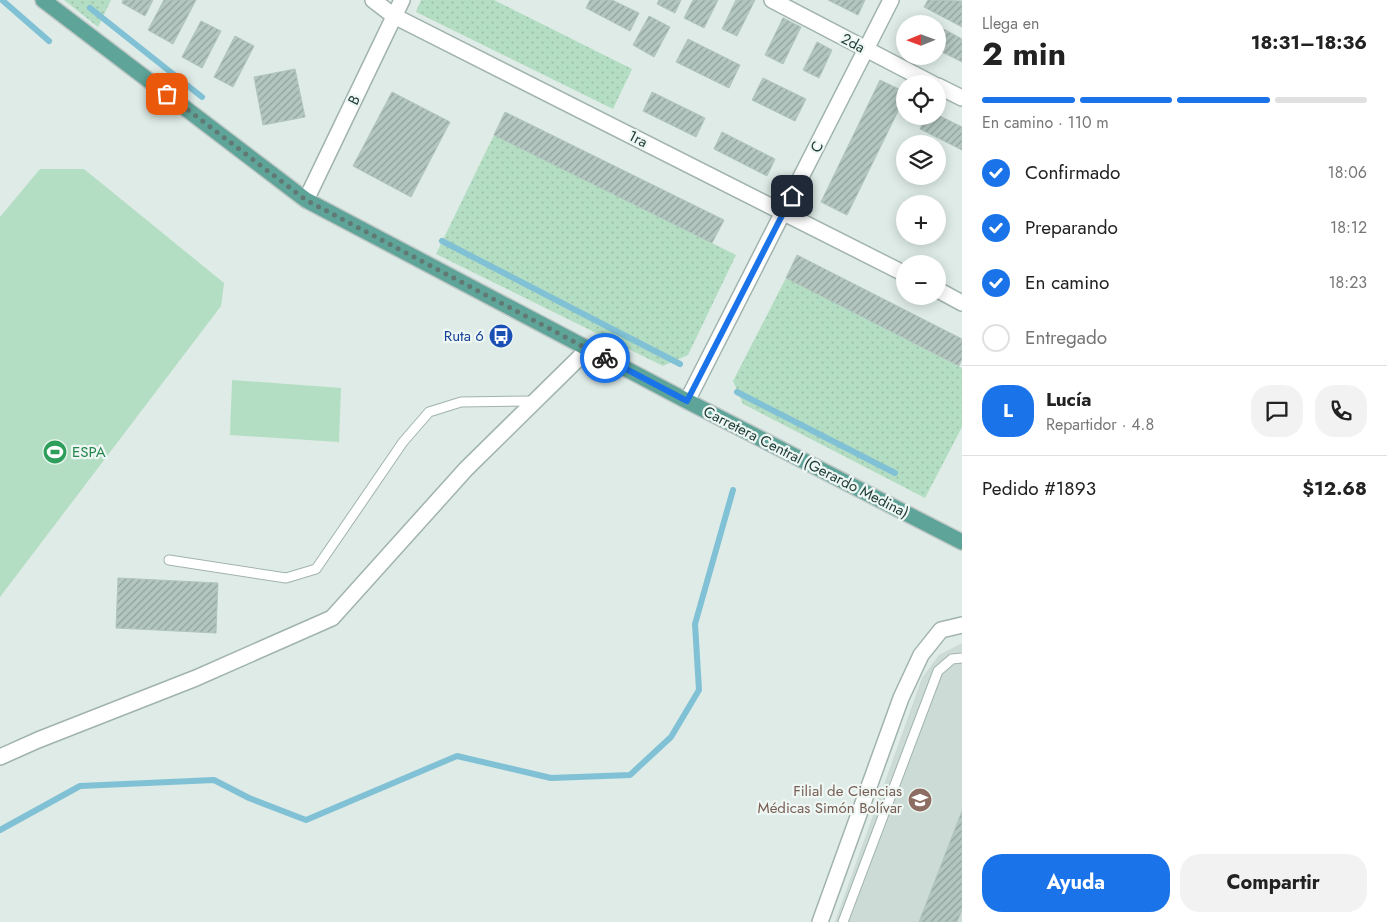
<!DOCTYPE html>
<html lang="es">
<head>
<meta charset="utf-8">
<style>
  :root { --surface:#fff; --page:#f2f2f2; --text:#222; --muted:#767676; --line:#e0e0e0; --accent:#1a73e8 }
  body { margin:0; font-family:Jost,sans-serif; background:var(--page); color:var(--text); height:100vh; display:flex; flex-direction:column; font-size:19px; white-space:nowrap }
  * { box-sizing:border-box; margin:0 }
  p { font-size:16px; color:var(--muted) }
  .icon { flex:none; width:28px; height:28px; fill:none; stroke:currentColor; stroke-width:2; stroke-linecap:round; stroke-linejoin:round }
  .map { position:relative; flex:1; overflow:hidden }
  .sheet { display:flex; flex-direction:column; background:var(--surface); width:425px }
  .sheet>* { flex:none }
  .needle { width:32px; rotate:269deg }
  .fabs { position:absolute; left:896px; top:15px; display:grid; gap:10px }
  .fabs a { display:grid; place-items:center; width:50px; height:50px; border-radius:50%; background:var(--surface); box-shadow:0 2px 12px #0003; font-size:25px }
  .pin { position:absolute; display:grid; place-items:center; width:42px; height:42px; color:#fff; margin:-21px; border-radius:10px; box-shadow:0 2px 8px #0006 }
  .courier { position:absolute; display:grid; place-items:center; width:50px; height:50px; margin:-25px; border:4px solid #1a73e8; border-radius:50%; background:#fff; color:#222; box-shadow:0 1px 6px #0007 }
  .overview em { font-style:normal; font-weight:700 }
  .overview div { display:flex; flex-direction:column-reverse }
  .overview { display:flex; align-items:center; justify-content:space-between; height:85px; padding:0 20px }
  h1 { font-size:32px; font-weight:700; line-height:38px }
  .bar { display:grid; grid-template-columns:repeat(4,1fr); gap:8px 5px; align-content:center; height:60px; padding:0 20px }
  .bar i { height:6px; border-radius:4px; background:var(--line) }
  .bar .on { background:var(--accent) }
  .bar p { grid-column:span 4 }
  .line { display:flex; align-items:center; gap:12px; padding:0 20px; border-top:1px solid var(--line) }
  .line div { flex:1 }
  .round { display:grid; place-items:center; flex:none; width:52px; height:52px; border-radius:20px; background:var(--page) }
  ol { padding:0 20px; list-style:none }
  li { display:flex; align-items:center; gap:15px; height:55px }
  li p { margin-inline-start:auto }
  li .icon { padding:5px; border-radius:50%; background:var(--accent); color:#fff; stroke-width:4 }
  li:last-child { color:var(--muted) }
  li i { width:28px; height:28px; border:2px solid var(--line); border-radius:50% }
  .button { display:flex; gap:10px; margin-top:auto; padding:10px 20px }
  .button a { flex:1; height:58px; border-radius:20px; background:var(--accent); color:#fff; font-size:20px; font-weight:700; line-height:58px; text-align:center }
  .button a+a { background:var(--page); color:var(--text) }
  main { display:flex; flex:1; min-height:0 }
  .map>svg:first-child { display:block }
  .built { fill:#ccdbd5 }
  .park { fill:url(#park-dots) }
  .pitch { fill:#b4dec3 }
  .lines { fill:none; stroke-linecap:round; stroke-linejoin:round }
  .stream { stroke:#81c1d5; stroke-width:6 }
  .building { fill:url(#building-hatch); stroke:#b0c5be }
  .service-casing { stroke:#a1b3ae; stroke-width:11 }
  .minor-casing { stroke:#a1b3ae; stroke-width:18 }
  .tertiary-casing { stroke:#a1b3ae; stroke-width:18 }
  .primary-casing { stroke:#c0c8c7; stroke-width:18 }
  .service { stroke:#fff; stroke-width:9 }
  .minor { stroke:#fff; stroke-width:15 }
  .tertiary { stroke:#fff; stroke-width:15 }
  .primary { stroke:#5fa498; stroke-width:15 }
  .done { stroke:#617974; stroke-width:5; stroke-dasharray:0 9 }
  .route { stroke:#1a73e8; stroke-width:6 }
  .labels { text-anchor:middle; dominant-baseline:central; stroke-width:4.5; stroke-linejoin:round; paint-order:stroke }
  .street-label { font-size:15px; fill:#1e3c36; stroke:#eef7f4 }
  .transit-label { font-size:15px; fill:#164399; stroke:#eef7f4; text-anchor:end }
  .leisure-label { font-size:15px; fill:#27864d; stroke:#eef7f4; text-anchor:start }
  .education-label { font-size:15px; fill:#785e54; stroke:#eef7f4; text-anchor:end }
</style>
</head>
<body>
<main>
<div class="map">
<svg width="962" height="922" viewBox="0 0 962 922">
  <defs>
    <pattern id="park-dots" width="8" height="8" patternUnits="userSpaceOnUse" patternTransform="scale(1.25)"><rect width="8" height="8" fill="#b4dec3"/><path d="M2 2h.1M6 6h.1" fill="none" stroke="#9abfa8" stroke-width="1.8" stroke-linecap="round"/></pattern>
    <pattern id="building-hatch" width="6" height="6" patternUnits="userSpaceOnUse" patternTransform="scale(1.25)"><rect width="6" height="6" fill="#b3c6bf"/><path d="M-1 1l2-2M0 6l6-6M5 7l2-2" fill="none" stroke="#91a29c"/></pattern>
  </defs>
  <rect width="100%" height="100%" fill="#deebe6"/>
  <path class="built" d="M962,643V922H835L922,678L939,655Z"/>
  <g class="park">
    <path d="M64,0H111L98,27Z"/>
    <path d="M421,0H494L632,69L613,109L416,12Z"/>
    <path d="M494,135L736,255L688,355L663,366L436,254Z"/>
    <path d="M786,278L962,368V427L925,498L743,404L733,381Z"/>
  </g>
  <g class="pitch">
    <path d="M40,169H84L224,283L221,306L0,597V217Z"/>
    <path d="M232,380L341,388L339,442L230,435Z"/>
  </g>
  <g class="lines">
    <g class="stream">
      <path d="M2,0L49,41"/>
      <path d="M90,8L202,97"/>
      <path d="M442,241L680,364"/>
      <path d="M737,392L895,473"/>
      <path d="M0,830L80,786L214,780L249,798L306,820L457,756L551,778L630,775L671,737L699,690L695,624L733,490"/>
    </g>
  </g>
  <g class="building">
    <path d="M123,0H153L145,16L122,3Z"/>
    <path d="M164,0H196L173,44L148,30Z"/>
    <path d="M590,0H612L639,13L630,31L586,8Z"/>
    <path d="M659,0H681L675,13L657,4Z"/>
    <path d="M693,0H718L704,28L684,18Z"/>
    <path d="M736,0H755L737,36L722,29Z"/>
    <path d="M828,0H865L858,15Z"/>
    <path d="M928,0L962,1V27L924,7Z"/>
    <path d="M649,16L670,27L654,57L633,45Z"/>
    <path d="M783,18L801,27L783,64L765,55Z"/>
    <path d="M201,21L221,31L202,68L182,57Z"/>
    <path d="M938,26L962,39V62L938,50Z"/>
    <path d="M235,36L254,46L233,87L214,77Z"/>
    <path d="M688,39L740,65L729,88L676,62Z"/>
    <path d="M817,42L832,50L819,78L803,70Z"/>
    <path d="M295,69L305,117L263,125L254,77Z"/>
    <path d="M763,78L806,99L795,121L752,100Z"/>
    <path d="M880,80L905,92V97L847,215L821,202Z"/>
    <path d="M392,92L450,122L411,197L353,166Z"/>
    <path d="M652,92L705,118L696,137L643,111Z"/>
    <path d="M505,112L724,220L712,243L494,135Z"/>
    <path d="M938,115L962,127V150L920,129L926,116H938Z"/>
    <path d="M722,132L775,159L767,176L714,149Z"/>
    <path d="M797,255L962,339V359L959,366L786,278Z"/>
    <path d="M118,578L218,583L216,633L116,628Z"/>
    <path d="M962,811V910L957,922H919Z"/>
  </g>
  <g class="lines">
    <defs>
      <g id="service">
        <path d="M169,560L286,578L316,569L403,442L429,412L461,402L535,401"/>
        <path d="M843,922L938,671L952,659L962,658"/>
      </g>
      <g id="minor">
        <path d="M373,0L394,16L905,274"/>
        <path d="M772,0L933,84"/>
        <path d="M938,86L962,98"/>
        <path d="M306,200L402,0"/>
        <path d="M938,290L962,303"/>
        <path d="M0,757L38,740L196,678L332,618L466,469L588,349"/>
        <path d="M820,922L901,698L921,655L941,630L962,625"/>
      </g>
      <path id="tertiary" d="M687,401L891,0"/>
      <path id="primary" d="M43,0L306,200L687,401L962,542"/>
    </defs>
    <use href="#service" class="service-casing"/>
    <use href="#minor" class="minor-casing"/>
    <use href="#tertiary" class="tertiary-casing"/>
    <use href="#primary" class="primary-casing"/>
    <use href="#service" class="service"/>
    <use href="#minor" class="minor"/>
    <use href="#tertiary" class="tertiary"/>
    <use href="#primary" class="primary"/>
  </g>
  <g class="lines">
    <path class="done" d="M167,94L306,200L605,358"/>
    <path class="route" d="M605,358L687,401L792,196"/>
  </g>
  <defs>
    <symbol id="bus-disc" viewBox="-11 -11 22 22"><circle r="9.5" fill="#1a4fb4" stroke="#eef7f4"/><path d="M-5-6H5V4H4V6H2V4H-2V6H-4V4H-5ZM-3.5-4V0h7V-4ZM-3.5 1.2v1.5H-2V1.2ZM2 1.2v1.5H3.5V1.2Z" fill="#fff"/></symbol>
    <symbol id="stadium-disc" viewBox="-11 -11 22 22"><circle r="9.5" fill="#2e9e5b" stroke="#eef7f4"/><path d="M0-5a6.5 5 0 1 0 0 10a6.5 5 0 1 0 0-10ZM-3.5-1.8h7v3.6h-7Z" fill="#fff"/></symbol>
    <symbol id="university-disc" viewBox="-11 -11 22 22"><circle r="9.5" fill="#8d6e63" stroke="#eef7f4"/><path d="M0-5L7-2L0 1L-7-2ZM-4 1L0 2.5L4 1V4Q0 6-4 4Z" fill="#fff"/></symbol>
  </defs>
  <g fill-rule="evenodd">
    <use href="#bus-disc" x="487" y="322" width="28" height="28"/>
    <use href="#stadium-disc" x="41" y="438" width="28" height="28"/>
    <use href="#university-disc" x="906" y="786" width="28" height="28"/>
  </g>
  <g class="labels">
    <g class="street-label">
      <text transform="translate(853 43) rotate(28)">2da</text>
      <text transform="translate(354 100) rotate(-64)">B</text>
      <text transform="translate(638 139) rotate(27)">1ra</text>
      <text transform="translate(817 147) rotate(-63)">C</text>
      <text transform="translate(806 462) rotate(27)">Carretera Central (Gerardo Medina)</text>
    </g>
    <g class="transit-label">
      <text x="484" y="336">Ruta 6</text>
    </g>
    <g class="leisure-label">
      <text x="72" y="452">ESPA</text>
    </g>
    <g class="education-label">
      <text x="902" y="791">Filial de Ciencias<tspan x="902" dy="17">Médicas Simón Bolívar</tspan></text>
    </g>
  </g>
</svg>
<div class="fabs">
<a><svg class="needle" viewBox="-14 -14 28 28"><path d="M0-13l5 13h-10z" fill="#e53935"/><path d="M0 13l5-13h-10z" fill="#767676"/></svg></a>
<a><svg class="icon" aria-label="locate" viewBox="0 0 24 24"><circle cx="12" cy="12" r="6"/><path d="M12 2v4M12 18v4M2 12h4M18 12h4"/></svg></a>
<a><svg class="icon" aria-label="layers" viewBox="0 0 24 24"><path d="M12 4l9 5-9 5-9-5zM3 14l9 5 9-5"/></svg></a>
<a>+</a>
<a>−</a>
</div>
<div class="pin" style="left:167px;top:94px;background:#ea580c"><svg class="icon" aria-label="bag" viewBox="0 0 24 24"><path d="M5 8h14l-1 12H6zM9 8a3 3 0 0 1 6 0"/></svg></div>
<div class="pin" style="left:792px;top:196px;background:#1f2937"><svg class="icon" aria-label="home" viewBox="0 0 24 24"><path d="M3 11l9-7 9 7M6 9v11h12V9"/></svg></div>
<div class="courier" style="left:605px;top:358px"><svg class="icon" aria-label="bike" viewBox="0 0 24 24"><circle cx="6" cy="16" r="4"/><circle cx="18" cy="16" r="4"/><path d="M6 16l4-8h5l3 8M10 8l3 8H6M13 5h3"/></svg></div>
</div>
<section class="sheet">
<div class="overview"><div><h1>2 min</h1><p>Llega en</p></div><em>18:31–18:36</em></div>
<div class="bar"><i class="on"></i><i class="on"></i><i class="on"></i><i></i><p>En camino · 110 m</p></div>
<ol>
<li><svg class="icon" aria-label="check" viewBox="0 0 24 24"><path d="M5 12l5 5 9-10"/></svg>Confirmado<p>18:06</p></li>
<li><svg class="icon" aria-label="check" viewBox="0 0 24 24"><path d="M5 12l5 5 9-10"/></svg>Preparando<p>18:12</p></li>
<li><svg class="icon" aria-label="check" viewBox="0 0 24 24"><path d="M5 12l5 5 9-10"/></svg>En camino<p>18:23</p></li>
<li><i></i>Entregado</li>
</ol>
<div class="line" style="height:90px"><b class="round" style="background:var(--accent);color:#fff">L</b><div><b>Lucía</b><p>Repartidor · 4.8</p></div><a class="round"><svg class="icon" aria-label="chat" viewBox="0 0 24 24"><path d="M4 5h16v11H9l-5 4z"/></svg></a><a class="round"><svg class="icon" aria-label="phone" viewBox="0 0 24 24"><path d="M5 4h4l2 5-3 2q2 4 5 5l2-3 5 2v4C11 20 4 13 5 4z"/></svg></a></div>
<div class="line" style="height:65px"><div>Pedido #1893</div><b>$12.68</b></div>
<div class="button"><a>Ayuda</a><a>Compartir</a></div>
</section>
</main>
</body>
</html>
